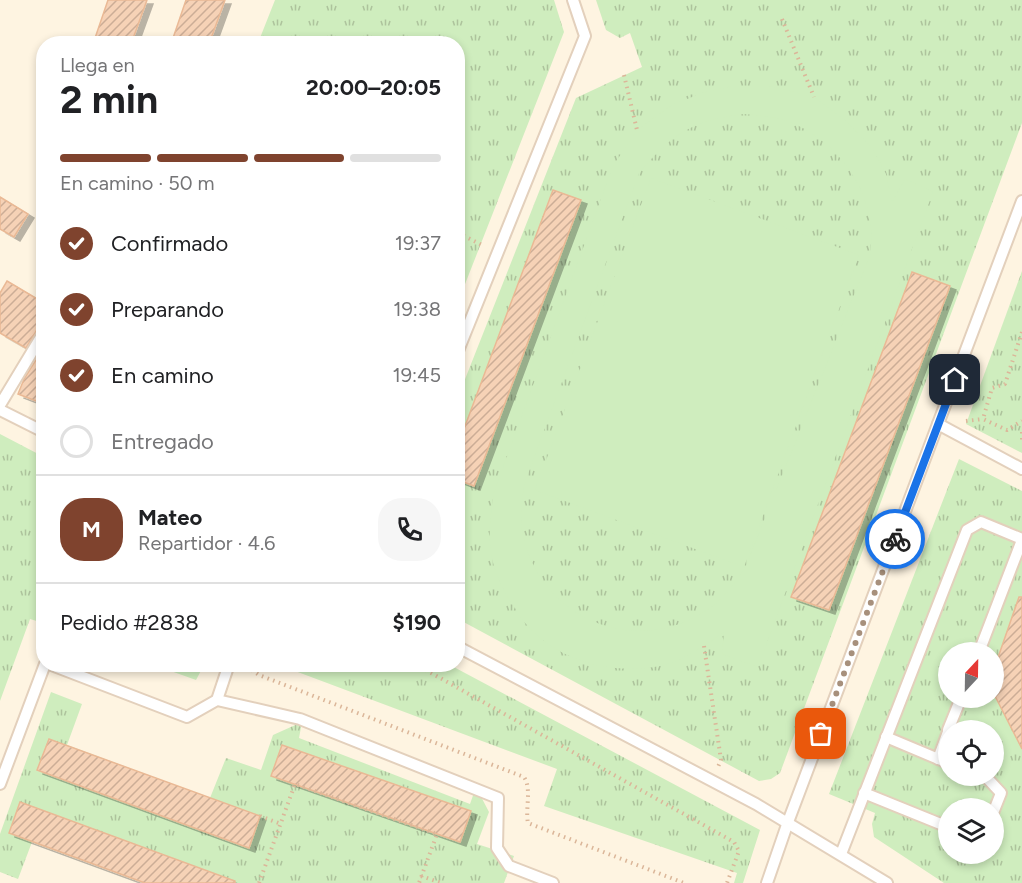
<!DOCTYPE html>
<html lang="es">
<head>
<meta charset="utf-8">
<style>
  :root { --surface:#fff; --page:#f6f6f6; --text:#202124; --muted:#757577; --line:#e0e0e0; --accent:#7f432e }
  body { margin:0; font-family:Figtree,sans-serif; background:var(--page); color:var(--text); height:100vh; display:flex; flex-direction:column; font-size:22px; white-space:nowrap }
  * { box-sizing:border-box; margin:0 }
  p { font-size:20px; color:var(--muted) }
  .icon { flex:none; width:33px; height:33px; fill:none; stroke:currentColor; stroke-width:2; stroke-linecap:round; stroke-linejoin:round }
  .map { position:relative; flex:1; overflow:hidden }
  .side { position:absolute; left:36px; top:36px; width:429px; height:636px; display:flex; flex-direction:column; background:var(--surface); border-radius:24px; box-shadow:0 3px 9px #0003 }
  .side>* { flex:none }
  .needle { width:39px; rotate:22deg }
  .fabs { position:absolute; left:938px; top:642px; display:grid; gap:12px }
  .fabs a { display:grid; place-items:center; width:66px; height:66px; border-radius:50%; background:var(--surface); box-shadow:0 3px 9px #0003; font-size:30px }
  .pin { position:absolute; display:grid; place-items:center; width:51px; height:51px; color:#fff; margin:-26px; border-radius:12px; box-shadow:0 3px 9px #0006 }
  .courier { position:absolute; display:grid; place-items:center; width:60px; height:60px; margin:-30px; border:4px solid #1a73e8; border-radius:50%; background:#fff; color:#222; box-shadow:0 2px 8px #0007 }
  .overview em { font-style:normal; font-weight:700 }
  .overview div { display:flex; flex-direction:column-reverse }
  .overview { display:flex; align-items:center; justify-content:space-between; height:102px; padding:0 24px }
  h1 { font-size:39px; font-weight:700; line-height:45px }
  .bar { display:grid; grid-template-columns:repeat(4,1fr); gap:9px 6px; align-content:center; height:72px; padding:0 24px }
  .bar i { height:8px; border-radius:4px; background:var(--line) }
  .bar .active { background:var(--accent) }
  .bar p { grid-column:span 4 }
  .line { display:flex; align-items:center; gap:15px; padding:0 24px; border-top:2px solid var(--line) }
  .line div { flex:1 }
  .round { display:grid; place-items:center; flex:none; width:63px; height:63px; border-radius:24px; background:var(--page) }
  ol { padding:0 24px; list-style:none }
  li { display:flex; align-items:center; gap:18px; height:66px }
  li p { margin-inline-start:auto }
  li .icon { padding:6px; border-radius:50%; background:var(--accent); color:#fff; stroke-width:4 }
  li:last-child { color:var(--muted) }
  li i { width:33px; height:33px; border:3px solid var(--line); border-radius:50% }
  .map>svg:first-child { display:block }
  .grass { fill:url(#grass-tufts); fill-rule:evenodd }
  .garden { fill:#cfedbe; fill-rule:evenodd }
  .building { fill:url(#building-hatch); stroke:#eab995; stroke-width:1.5; filter:url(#shadow) }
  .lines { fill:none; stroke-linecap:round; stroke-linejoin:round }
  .service-casing { stroke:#e3d0bc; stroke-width:14 }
  .path { stroke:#dbb699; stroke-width:4; stroke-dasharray:1.5 4.5; stroke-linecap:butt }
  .service { stroke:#fff; stroke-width:10 }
  .done { stroke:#a7907c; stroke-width:6; stroke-dasharray:0 10.8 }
  .route { stroke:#1a73e8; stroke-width:8 }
</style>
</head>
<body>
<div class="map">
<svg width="1022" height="883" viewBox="0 0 1022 883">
  <defs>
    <pattern id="grass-tufts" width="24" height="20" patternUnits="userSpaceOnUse" patternTransform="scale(1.5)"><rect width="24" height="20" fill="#cfedbe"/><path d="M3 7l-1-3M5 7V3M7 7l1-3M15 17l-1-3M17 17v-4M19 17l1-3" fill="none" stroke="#adc39c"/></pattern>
    <pattern id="building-hatch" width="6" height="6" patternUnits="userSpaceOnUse" patternTransform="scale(1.5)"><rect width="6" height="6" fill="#f6d2b6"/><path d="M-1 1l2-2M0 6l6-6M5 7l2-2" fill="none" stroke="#ccad96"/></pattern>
    <filter id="shadow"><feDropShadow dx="6" dy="4" stdDeviation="0" flood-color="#0004"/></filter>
  </defs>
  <rect width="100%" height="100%" fill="#fef4e1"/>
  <g class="grass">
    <path d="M275,0H554L564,32L458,302V44L258,43Z"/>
    <path d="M596,0H1022V123L780,773L771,779L759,781L458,619V397L576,98L642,67L630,33L620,38L606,30Z"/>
    <path d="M1022,271V453L966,424Z"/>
    <path d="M0,434L44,457L43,623L30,619L0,701Z"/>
    <path d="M959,459L1022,491V883H944L874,837L872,824L875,813L829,794ZM948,652H993V698H948ZM948,730H993V776H948ZM948,808H993V854H948Z"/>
    <path d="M154,665H204L196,680Z"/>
    <path d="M279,665H450L760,830L743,883H734L737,873L544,806L557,769Z"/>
    <path d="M51,692L82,704L67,745L210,798L226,758L261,770L273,735L302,722L299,738L470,804L476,787L489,812L477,844L514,856L504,883H145L32,842L18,879L0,872V834Z"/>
  </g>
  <g class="garden">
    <path d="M732,86H769L814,97L846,121L873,149L886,174L892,202L905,179L933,192L758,667L722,654L724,632C704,646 685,660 660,666C612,675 559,662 526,624C521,619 517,611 513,605C502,589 493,570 491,551C488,531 491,511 494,492L613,166L637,130L672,105L702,93ZM744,114C755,115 766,116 776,118C825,129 867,178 871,227C872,236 871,246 870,255L746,566C737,580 728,594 714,605C643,660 542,623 523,535C519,518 522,501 524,485L639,173C672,134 692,120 744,114Z"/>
    <path d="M651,178L859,255L744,567L535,490Z"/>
  </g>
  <g class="building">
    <path d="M108,0H147L131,44H93Z"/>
    <path d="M186,0H225L209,44H171Z"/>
    <path d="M553,190L581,200L474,486L458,480V445Z"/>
    <path d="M0,197L28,214L14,237L0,229Z"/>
    <path d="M912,272L950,286L829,610L791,597Z"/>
    <path d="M7,281L44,303V325L38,328L26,348L0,333V293Z"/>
    <path d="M44,347V404L18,394L24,379Z"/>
    <path d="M1019,597H1022V749L993,692V672Z"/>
    <path d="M49,739L260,816L249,848L37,770Z"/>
    <path d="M282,745L471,811L460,842L271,776Z"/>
    <path d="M20,802L235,881V883H145L9,833Z"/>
  </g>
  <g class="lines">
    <defs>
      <g id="service">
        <path d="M458,351L585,36L573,0"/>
        <path d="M0,405L44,332"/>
        <path d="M0,410L44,432"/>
        <path d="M938,424L1022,469"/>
        <path d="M458,647L756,804L887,883"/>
        <path d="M979,652L1022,540"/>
        <path d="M49,664L187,717L217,700L300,719L498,798L497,848L509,866L553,883"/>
        <path d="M217,700L229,664"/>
        <path d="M948,730L961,698"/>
        <path d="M886,737L948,763"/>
        <path d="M938,759L948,732"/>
        <path d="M980,776L987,778L1001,793L993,813"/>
        <path d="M0,784L45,664"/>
        <path d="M864,793L948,827"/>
        <path d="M841,854L967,530L981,522L1022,539"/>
        <path d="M767,883L788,822L1022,201"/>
      </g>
    </defs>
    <use href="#service" class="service-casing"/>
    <g class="path">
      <path d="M782,19L814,97"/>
      <path d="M624,75L637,130"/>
      <path d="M458,233L484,246"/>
      <path d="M1022,332L1005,384L992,388L983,419L1007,430L1022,421"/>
      <path d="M966,421L983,419"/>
      <path d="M1022,432V441"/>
      <path d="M704,646L721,760L717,769"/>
      <path d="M250,664L252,670L259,675L524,777C532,789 525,809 528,823L684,883"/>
      <path d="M415,664L734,842L739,851L727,883"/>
      <path d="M260,816L281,824"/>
      <path d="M421,876L441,883"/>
      <path d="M259,883L295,784L437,834L419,883"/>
    </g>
    <use href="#service" class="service"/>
  </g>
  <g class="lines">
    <path class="done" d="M821,734L895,539"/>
    <path class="route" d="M895,539L955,380"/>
  </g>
</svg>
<div class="fabs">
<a><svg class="needle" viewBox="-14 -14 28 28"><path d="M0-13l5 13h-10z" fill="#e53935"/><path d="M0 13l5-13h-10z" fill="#757577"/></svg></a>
<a><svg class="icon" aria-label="locate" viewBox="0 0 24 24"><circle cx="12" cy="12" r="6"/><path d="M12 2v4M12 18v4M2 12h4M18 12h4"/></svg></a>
<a><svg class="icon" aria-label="layers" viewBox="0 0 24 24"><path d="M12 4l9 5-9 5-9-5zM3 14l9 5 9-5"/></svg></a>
</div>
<div class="pin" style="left:821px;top:734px;background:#ea580c"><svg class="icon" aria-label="bag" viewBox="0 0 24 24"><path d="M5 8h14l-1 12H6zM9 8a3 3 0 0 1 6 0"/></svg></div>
<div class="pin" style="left:955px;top:380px;background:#1f2937"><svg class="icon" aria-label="home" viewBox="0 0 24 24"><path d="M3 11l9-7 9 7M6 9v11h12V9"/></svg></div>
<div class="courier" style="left:895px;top:539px"><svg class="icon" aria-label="bike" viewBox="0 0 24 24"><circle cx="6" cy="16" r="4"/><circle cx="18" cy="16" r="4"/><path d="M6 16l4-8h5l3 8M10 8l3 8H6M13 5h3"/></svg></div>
<section class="side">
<div class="overview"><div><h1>2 min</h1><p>Llega en</p></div><em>20:00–20:05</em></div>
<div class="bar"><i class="active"></i><i class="active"></i><i class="active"></i><i></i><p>En camino · 50 m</p></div>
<ol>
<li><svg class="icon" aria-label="check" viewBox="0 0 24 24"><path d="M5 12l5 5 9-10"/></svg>Confirmado<p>19:37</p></li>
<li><svg class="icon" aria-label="check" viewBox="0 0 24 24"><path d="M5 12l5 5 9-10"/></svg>Preparando<p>19:38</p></li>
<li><svg class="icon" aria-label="check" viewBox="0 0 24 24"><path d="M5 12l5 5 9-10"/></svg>En camino<p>19:45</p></li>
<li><i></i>Entregado</li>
</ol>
<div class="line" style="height:108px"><b class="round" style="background:var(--accent);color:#fff">M</b><div><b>Mateo</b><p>Repartidor · 4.6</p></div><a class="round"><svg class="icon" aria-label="phone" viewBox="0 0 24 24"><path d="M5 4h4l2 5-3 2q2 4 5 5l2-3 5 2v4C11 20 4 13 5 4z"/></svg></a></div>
<div class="line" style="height:78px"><div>Pedido #2838</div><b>$190</b></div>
</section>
</div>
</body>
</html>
